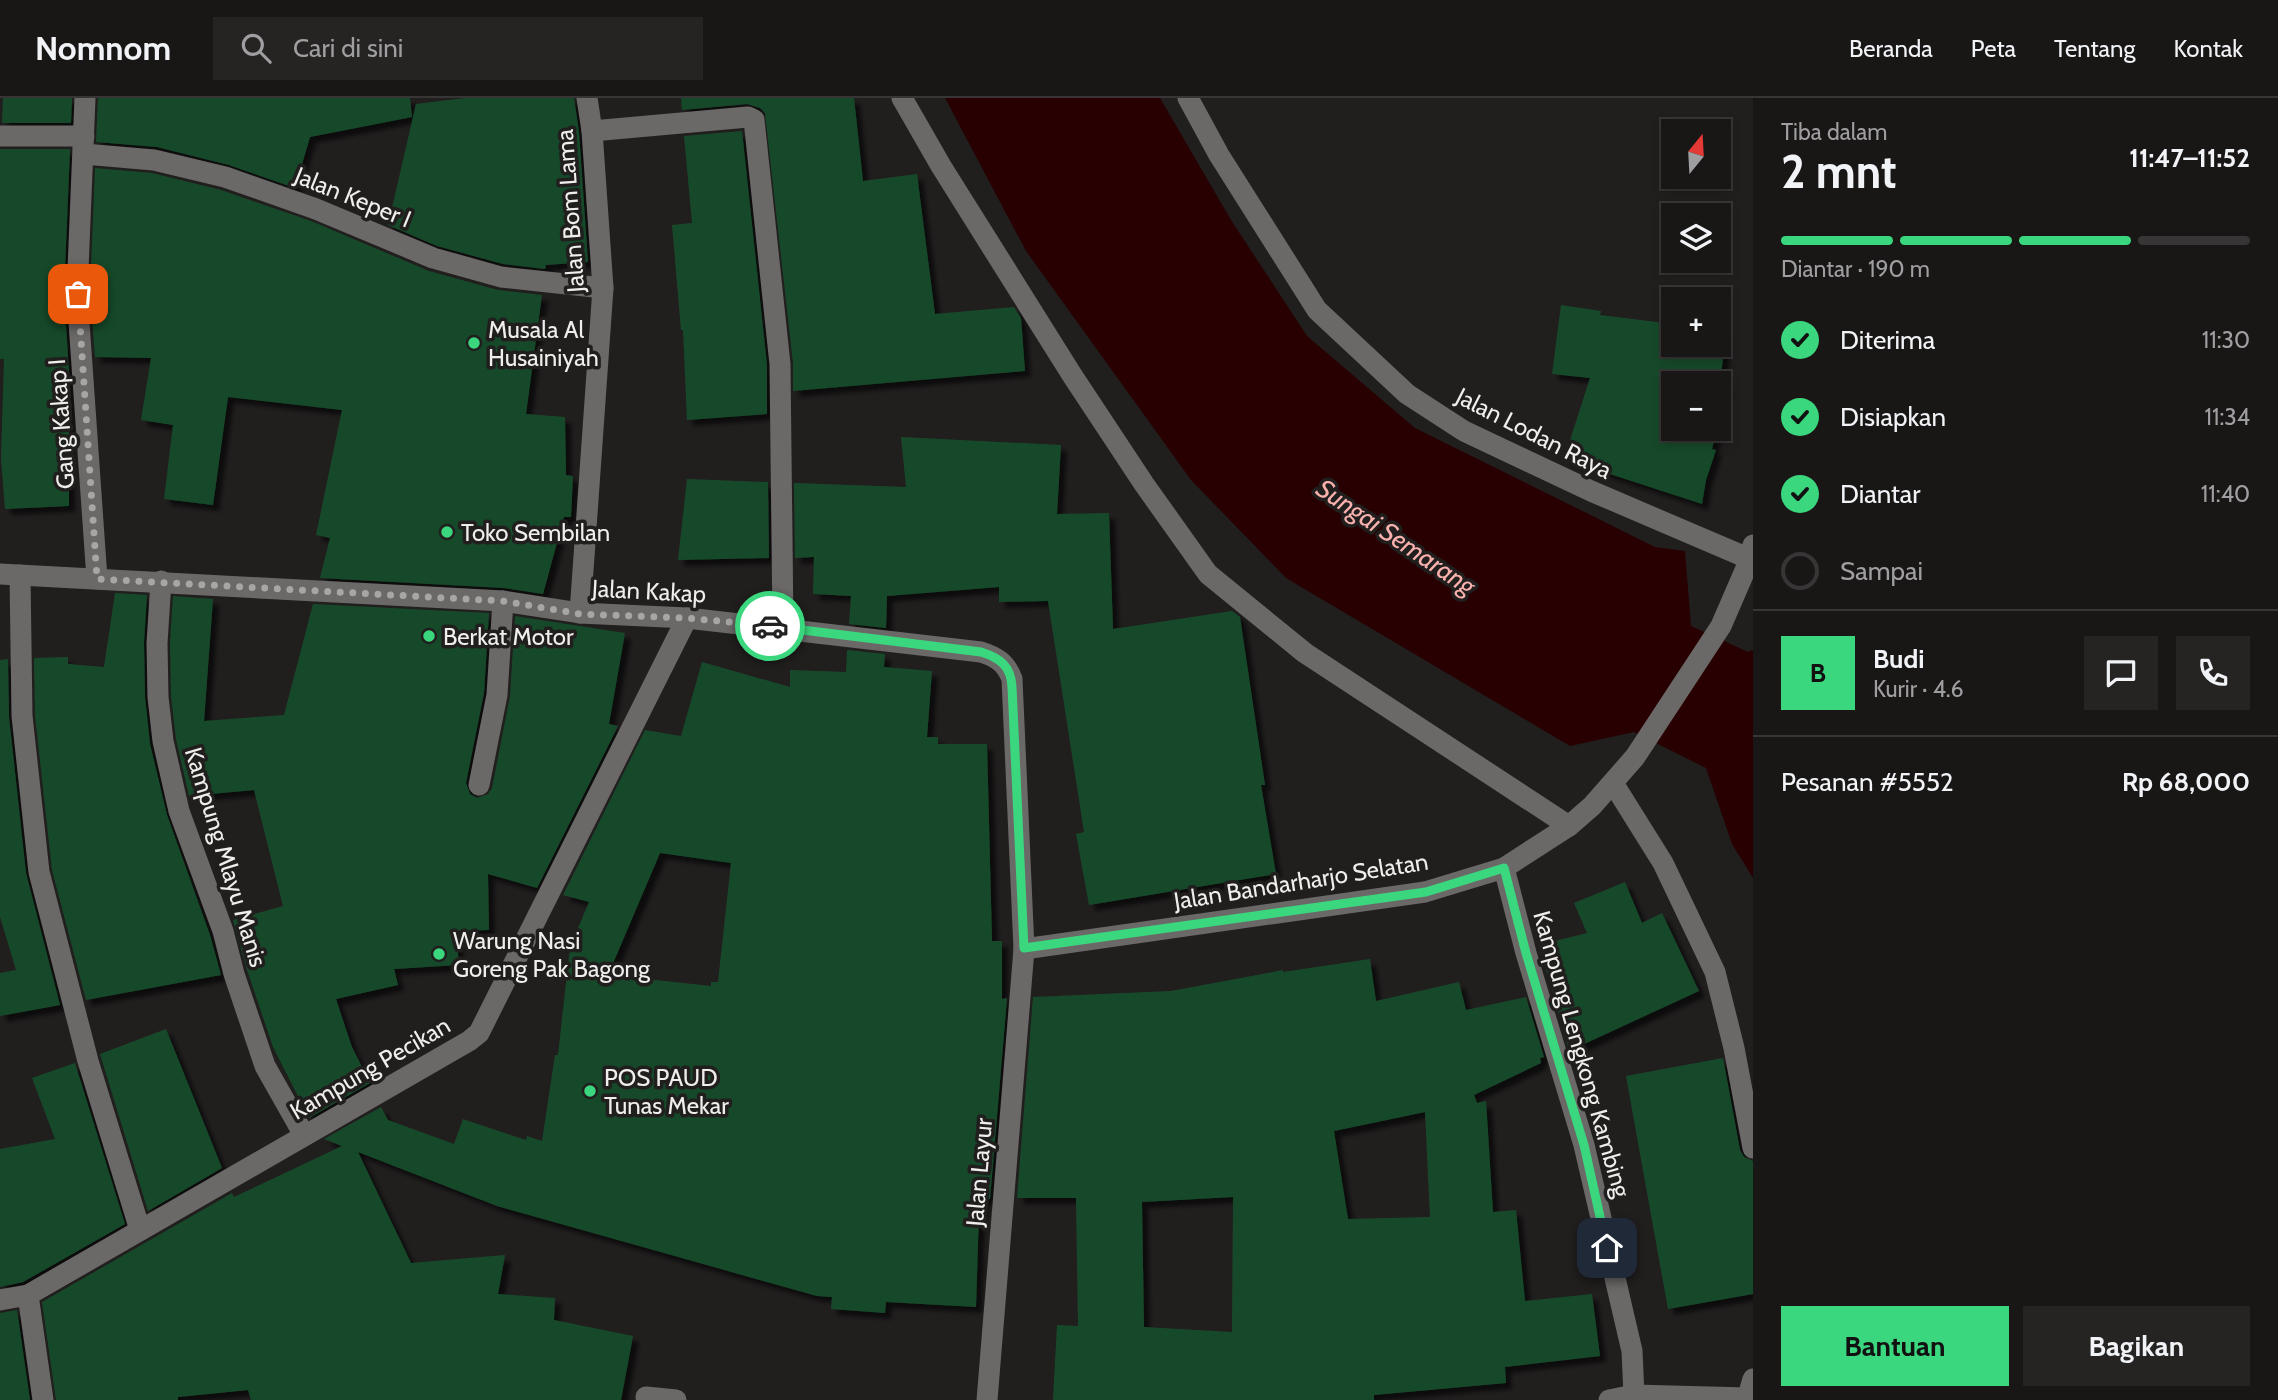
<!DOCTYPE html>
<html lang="id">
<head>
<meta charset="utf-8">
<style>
  :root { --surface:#191616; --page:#262323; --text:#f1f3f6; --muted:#9f9fa1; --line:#373535; --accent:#3bd77e }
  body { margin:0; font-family:Cabin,sans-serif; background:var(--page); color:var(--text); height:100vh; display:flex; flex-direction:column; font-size:26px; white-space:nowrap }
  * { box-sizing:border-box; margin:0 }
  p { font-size:23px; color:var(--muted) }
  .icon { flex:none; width:38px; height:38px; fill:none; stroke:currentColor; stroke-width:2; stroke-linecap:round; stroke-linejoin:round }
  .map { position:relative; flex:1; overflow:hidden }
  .sheet { display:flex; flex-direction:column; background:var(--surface); width:525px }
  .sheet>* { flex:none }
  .needle { width:46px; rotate:18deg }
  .buttons { position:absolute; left:1661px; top:21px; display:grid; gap:14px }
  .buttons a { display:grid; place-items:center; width:70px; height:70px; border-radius:0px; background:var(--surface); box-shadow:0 4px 10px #0003,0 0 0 2px var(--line); font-size:35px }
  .pin { position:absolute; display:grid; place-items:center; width:60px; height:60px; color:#fff; margin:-30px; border-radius:14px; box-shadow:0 4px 10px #0006 }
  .courier { position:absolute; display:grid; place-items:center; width:70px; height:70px; margin:-35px; border:5px solid #3bd77e; border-radius:50%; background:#fff; color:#222; box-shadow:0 2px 9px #0007 }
  .headline em { font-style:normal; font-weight:800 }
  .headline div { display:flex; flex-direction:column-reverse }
  .headline { display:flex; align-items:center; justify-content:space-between; height:119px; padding:0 28px }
  h1 { font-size:46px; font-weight:800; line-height:52px }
  .bar { display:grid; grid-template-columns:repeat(4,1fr); gap:10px 7px; align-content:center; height:84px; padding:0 28px }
  .bar i { height:9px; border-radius:5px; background:var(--line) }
  .bar .on { background:var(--accent) }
  .bar p { grid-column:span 4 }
  .line { display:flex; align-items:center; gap:18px; padding:0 28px; border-top:2px solid var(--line) }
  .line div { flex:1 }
  .round { display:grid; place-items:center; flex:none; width:74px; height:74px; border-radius:0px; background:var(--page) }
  ol { padding:0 28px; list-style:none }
  li { display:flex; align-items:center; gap:21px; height:77px }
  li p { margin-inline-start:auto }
  li .icon { padding:7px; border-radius:50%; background:var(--accent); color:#111; stroke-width:4 }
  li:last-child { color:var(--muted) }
  li i { width:38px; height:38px; border:4px solid var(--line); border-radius:50% }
  .primary-button { display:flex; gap:14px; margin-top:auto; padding:14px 28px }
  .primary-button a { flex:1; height:80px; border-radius:0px; background:var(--accent); color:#111; font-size:28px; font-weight:800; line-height:80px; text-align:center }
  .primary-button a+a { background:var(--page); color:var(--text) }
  header { display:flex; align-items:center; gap:42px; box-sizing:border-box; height:98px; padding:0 35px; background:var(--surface); border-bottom:2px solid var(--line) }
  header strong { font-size:33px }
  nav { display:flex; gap:38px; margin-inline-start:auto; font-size:24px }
  .search { width:490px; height:63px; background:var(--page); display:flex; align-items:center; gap:18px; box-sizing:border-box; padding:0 24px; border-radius:0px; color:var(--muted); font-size:26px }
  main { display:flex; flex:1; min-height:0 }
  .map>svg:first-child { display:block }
  .water { fill:#280002 }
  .building { fill:#194a2c; fill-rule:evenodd; filter:url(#shadow) }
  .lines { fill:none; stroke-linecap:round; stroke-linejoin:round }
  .minor { stroke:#6b6868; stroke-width:21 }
  .tertiary { stroke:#6b6868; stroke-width:21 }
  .done { stroke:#a8a5a5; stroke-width:7; stroke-dasharray:0 12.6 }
  .route { stroke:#3bd77e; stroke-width:9 }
  .poi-dot { fill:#3bd77e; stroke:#211e1e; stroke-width:2.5 }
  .labels { text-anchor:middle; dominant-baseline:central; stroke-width:7; stroke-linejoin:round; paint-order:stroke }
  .street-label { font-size:24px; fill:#f0eeed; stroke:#211e1e }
  .poi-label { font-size:24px; fill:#f0eeed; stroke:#211e1e; text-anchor:start }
  .water-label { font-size:26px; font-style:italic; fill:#f9b1ae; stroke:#211e1e }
</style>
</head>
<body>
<header>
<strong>Nomnom</strong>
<div class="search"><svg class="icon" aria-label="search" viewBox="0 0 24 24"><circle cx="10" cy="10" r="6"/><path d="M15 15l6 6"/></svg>Cari di sini</div>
<nav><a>Beranda</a><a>Peta</a><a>Tentang</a><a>Kontak</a></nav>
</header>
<main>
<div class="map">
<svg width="1753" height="1302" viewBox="0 0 1753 1302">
  <defs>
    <filter id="shadow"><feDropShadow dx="6" dy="6" stdDeviation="2" flood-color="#0009"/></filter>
  </defs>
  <rect width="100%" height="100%" fill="#211e1e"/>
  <path class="water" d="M945,0H1160L1231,122L1307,238L1415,330L1655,449L1685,453L1691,528L1748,554L1753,552V780L1732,746L1706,670L1634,634L1570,648L1286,480L1191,382L1026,153Z"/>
  <g class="building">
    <path d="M3,0H72L71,25H2Z"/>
    <path d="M98,0H410L412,19L310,39L295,90L229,67L157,49L96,44Z"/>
    <path d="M465,0H574L579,34L588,164L546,167L545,171L503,166L437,148L388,127L416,6Z"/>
    <path d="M681,0H854L863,83L917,76L935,216L1014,209L1021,220L1025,273L793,293V265L765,15L760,10L747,6L682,12Z"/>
    <path d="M742,33L767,267V316L687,322L683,232H681L672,127L692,125L684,38Z"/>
    <path d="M0,51H70L64,195L69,274V408L5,411L1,361L4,261H0Z"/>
    <path d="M95,70L152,75L221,92L311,123L429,173L498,192L542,197L526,316L565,319L566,377L573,378L571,419H564L543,496L504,490L320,480L330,440L316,437L342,312L228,299L213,407L164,401L173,327L141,322L151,260L95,259L90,196Z"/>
    <path d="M1561,207L1601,213L1600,217L1673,226V247H1718V232L1726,233L1720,287L1727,289L1718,324V285H1673V331H1717L1712,351L1716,352L1706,382L1702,406L1564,361L1590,280L1552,276Z"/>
    <path d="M901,339L1061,347L1057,416L1109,415L1113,531L1232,513L1240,519L1265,687H1261L1276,776L1089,807L1076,736L1084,734L1048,503L999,504V489L887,498L886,530L849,526L851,498L813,496L814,459L795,460L794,385L906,389Z"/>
    <path d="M687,381L768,384L769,460L678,462Z"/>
    <path d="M115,495L147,497L144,544L145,599L150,646L167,717L210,837L221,877L86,902L52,772L35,617L34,560L68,559V566L104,569Z"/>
    <path d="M173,498L213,501L204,623L284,617L313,506L489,515L484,595L466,685L470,696L477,700L488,696L492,690L510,598L515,518L625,535L609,626L618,628L537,790L488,776L489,832L456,833L459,867L394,871L398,887L336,901L352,949L370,985L309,1020L273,949L247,872L233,822L283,808L254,692L189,698L176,641L171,598L170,545Z"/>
    <path d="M847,552L885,556L884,569L932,573L927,639H938V646H987L992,843H1002V901L1007,900L990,1101H983L982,1114H979L976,1209L886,1204L885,1215L831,1211L832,1199L817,1198L497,1108L358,1054L411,1165L505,1157L498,1196L555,1200L554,1222L633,1238L621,1302H251L248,1292L178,1299V1302H56L42,1204L232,1095L234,1099L342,1048L324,1041L381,1009L388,1022L454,1046L463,1021L526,1042L527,1038L542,1043L555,957H558L570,849L589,804L563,797L645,632L681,638L702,564L790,589V572L846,574ZM660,755L731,765L718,884H711V888L608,877Z"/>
    <path d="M8,561L9,619L26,775L60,907L0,918V875L16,872L0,819V562Z"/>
    <path d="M1625,784L1642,825L1662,815L1699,893L1569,953L1539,847L1587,835L1574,805Z"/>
    <path d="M1370,861L1376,903L1459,884L1466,912L1526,899L1544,959L1540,960L1541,965L1474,997L1477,1005L1486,1003L1493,1114L1516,1112L1525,1203L1592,1196L1600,1258L1505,1269L1506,1285L1374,1297V1302H1053L1057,1227L1078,1228L1076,1100H1017L1033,899L1171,893L1283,872V874ZM1425,1014L1430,1119L1348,1121L1334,1033ZM1233,1099L1232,1234L1144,1229L1142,1104Z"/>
    <path d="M166,931L222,1070L148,1113L100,956Z"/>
    <path d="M1723,960L1740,1052L1744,1059L1753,1063V1196L1668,1211L1626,978Z"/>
    <path d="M75,965L125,1126L23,1184L0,1189V1051L55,1041L32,980Z"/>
    <path d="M17,1212L30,1302H0V1215Z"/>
  </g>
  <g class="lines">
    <g class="minor">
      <path d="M85,0L77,196L97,481"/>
      <path d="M902,0L941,68L1072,277L1144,386L1208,476L1305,555L1569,728"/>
      <path d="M1188,0L1219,57L1317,212L1407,296L1464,333L1591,393L1750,461"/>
      <path d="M592,33L748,19L754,22L780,266L783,529"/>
      <path d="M0,38H84"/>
      <path d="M84,56L154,62L225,79L316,111L433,160L501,179L603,190"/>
      <path d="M20,477L22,618L39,774L88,963L140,1132"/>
      <path d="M161,483L157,545L158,599L163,643L179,713L223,833L234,876L265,968L304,1037"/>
      <path d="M580,515L603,190L592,33L587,0"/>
      <path d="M1613,685L1663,765L1715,874L1734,950L1753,1050"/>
      <path d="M479,687L497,597L503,503"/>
      <path d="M1504,770L1526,855L1584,1047L1632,1253L1634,1297"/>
      <path d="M28,1197L43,1302"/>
      <path d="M0,1202L28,1197L469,943L479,935L687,520"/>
      <path d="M646,1299L676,1302"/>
      <path d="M1609,1302L1634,1297L1748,1300"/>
      <path d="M1747,1302L1753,1281"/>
    </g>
    <g class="tertiary">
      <path d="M0,476L503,503L580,515L687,520L981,554C997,559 1006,565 1012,581L1024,851L987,1302"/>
      <path d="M1024,851L1425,794L1504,770L1569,728L1592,708L1635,659L1721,528L1750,461L1753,447"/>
    </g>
  </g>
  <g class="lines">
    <path class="done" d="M78,196L97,481L503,503L580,516L687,520L770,528"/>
    <path class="route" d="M770,528L981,554C1000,560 1011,568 1012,589L1024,850L1426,794L1504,770L1526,855L1584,1047L1607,1150"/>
  </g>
  <g class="poi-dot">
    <circle cx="474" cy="245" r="7"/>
    <circle cx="447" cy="434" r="7"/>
    <circle cx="429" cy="538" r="7"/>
    <circle cx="439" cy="856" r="7"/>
    <circle cx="590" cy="993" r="7"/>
  </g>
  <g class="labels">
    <g class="street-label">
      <text transform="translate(353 99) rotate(22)">Jalan Keper I</text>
      <text transform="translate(570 113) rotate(-94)">Jalan Bom Lama</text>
      <text transform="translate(61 326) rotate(-94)">Gang Kakap I</text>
      <text transform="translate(1534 335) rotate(27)">Jalan Lodan Raya</text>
      <text transform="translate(649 493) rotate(3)">Jalan Kakap</text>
      <text transform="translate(226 759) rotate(73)">Kampung Mlayu Manis</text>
      <text transform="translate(1301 783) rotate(-9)">Jalan Bandarharjo Selatan</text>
      <text transform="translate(1582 956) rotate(74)">Kampung Lengkong Kambing</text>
      <text transform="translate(370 970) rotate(-30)">Kampung Pecikan</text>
      <text transform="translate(979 1074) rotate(-85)">Jalan Layur</text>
    </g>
    <g class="poi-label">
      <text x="488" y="231">Musala Al<tspan x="488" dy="28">Husainiyah</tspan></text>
      <text x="461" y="434">Toko Sembilan</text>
      <text x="443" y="538">Berkat Motor</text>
      <text x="453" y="842">Warung Nasi<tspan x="453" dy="28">Goreng Pak Bagong</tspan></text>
      <text x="604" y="979">POS PAUD<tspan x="604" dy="28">Tunas Mekar</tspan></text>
    </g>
    <g class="water-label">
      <text transform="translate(1396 439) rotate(34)">Sungai Semarang</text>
    </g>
  </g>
</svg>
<div class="buttons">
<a><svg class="needle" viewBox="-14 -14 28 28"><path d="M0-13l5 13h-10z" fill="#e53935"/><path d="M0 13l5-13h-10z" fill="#9f9fa1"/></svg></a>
<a><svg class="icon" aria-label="layers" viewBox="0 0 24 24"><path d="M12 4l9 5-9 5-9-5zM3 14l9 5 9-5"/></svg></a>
<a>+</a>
<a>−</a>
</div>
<div class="pin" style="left:78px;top:196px;background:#ea580c"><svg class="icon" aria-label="bag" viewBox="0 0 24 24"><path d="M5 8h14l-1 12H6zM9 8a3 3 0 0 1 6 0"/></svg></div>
<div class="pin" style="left:1607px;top:1150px;background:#1f2937"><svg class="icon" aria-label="home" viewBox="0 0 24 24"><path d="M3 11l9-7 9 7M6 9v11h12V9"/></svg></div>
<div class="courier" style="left:770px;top:528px"><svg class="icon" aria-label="car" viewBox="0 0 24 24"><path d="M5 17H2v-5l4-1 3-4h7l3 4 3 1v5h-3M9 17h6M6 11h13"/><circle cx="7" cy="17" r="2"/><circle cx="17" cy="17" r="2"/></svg></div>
</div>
<section class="sheet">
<div class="headline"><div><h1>2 mnt</h1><p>Tiba dalam</p></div><em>11:47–11:52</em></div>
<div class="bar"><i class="on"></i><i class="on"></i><i class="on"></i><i></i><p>Diantar · 190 m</p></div>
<ol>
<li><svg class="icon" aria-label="check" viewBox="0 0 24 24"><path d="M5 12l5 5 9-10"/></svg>Diterima<p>11:30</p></li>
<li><svg class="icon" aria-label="check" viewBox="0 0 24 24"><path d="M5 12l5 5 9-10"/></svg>Disiapkan<p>11:34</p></li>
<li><svg class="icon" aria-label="check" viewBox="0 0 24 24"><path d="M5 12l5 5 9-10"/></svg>Diantar<p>11:40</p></li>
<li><i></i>Sampai</li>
</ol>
<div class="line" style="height:126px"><b class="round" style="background:var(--accent);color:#111">B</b><div><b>Budi</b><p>Kurir · 4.6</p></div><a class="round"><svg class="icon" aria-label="chat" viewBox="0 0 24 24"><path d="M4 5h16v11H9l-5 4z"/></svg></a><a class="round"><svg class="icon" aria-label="phone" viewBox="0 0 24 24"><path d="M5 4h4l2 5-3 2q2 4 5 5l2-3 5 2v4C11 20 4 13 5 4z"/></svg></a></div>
<div class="line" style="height:91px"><div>Pesanan #5552</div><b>Rp 68,000</b></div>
<div class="primary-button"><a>Bantuan</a><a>Bagikan</a></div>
</section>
</main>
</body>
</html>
